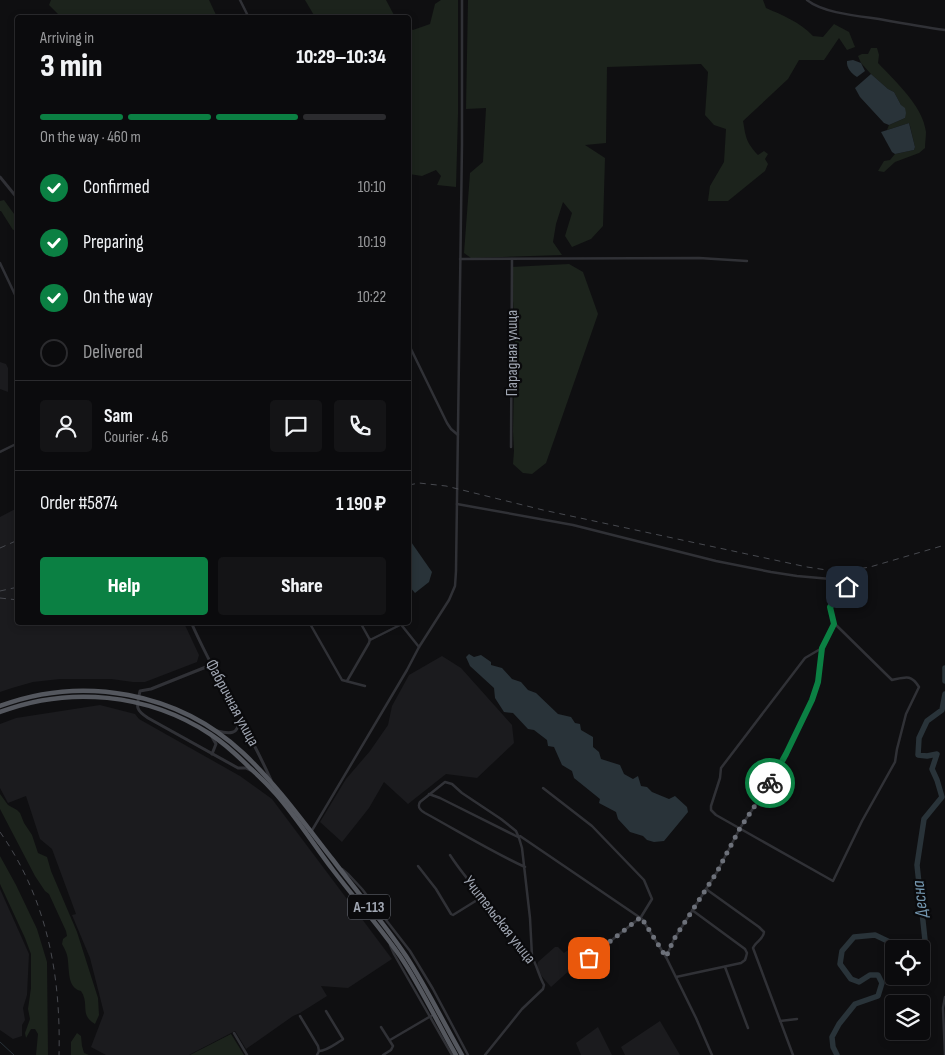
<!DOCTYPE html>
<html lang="en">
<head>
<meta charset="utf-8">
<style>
  :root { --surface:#0b0b0d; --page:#141416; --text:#f1f3f6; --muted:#9a9b9d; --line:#2b2b2e; --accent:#0b8043 }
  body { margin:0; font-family:"Sofia Sans Condensed",sans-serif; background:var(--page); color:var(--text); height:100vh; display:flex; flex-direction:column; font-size:19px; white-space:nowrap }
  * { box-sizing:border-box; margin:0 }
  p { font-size:16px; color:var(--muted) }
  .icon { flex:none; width:28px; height:28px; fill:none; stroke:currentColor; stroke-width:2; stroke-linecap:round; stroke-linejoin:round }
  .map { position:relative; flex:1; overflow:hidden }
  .details { position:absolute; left:15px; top:15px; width:396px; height:610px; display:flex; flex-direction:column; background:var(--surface); border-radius:5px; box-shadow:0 2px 8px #0003,0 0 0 1px var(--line) }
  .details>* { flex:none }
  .controls { position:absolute; left:885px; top:940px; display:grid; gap:10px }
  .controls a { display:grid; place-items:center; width:45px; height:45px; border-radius:5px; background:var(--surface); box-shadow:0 2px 8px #0003,0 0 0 1px var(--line); font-size:25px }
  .pin { position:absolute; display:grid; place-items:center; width:42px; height:42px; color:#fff; margin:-21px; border-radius:10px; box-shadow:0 2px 8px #0006 }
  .courier { position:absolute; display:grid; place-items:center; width:50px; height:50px; margin:-25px; border:4px solid #0b8043; border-radius:50%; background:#fff; color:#222; box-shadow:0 1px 6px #0007 }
  .headline em { font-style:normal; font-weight:800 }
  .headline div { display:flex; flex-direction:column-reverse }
  .headline { display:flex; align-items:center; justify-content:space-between; height:85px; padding:0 25px }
  h1 { font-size:32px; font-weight:800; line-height:38px }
  .bar { display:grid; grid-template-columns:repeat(4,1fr); gap:8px 5px; align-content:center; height:60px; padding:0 25px }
  .bar i { height:6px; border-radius:4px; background:var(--line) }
  .bar .current { background:var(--accent) }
  .bar p { grid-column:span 4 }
  .line { display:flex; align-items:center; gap:12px; padding:0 25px; border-top:1px solid var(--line) }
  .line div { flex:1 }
  .round { display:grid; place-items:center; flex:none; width:52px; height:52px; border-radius:5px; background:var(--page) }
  ol { padding:0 25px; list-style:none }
  li { display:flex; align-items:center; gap:15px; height:55px }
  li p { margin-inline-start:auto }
  li .icon { padding:5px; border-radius:50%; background:var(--accent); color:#fff; stroke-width:4 }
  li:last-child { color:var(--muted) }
  li i { width:28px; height:28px; border:2px solid var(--line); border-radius:50% }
  .action { display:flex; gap:10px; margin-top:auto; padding:10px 25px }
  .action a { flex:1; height:58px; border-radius:5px; background:var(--accent); color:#fff; font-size:20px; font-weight:800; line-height:58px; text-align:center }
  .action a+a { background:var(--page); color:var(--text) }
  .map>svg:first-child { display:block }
  .built { fill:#1b1b1e }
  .green { fill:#1c231c }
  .water { fill:#293339 }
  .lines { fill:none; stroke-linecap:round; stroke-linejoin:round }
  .stream { stroke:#293339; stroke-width:1 }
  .river { stroke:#293339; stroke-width:5.5 }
  .minor { stroke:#303136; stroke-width:2.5 }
  .tertiary { stroke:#303136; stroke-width:3 }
  .trunk { stroke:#54575e; stroke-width:4.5 }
  .rail { stroke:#47494f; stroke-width:1; stroke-dasharray:6 5; stroke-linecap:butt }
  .done { stroke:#6d717a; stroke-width:5; stroke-dasharray:0 9 }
  .route { stroke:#0b8043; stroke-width:6 }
  .labels { text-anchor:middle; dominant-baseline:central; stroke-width:4.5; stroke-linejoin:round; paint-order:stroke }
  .shield { fill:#0a0a0c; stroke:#737780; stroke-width:1 }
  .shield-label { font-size:15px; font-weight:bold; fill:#a0a6b2 }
  .street-label { font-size:16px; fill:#a0a6b2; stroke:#0a0a0c }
  .water-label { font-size:18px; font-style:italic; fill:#7497b0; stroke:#0a0a0c }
</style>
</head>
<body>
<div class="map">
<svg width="945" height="1055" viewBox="0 0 945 1055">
  <rect width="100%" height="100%" fill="#0f0f11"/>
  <g class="built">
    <path d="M0,362L6,364L8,368V392L0,389Z"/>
    <path d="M17,508L18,622L184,623L199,655L197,662L145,682H133L111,679H60L33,682L12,688L0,692V517Z"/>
    <path d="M442,656L461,668L512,725L514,743L477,778L446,774L408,804L384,782L369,808L342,842L320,822L346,779L370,751L388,725L392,706L409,675Z"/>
    <path d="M100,705L135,714L139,719L240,776L272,799L392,959L348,988L321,986L327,996L300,1013L293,1016L246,1049L235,1031L189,1055H106L91,1047L104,1013L90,958L72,915L76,914L52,849L40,839L26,796L8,803L0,788V724L16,718Z"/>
    <path d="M0,889L29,954L27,995L23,1008L25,1020L22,1025V1036L13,1039L0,1030Z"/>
    <path d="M555,947H558L564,953L572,947L583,958L551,987L539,973L537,966L538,962Z"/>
    <path d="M660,1021L680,1055H625L621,1047Z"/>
    <path d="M598,1027L612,1055H581L576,1043Z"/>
  </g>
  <g class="green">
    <path d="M51,0H209L217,17H61L49,5Z"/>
    <path d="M305,0H386L395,17H315Z"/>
    <path d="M441,0H458V114L456,187L437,185L441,176L436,170L422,176L409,174V28L413,30L430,24L435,4Z"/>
    <path d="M468,0H763L766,8C782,15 800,22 813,36L823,37L834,24L849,32L855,47L847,50L839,38L824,60H799L788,79L743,121C746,138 746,142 758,155L764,151L768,154L765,159L768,164L765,171L728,201H708L710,186L724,162L726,129L714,125L705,115L708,72L701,64L607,67L606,143L585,145L605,158L603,226L591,239L572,247L565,236L572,213L563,202L556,224L553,242L562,255L471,258L464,253L470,173L483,162L486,108L466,109Z"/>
    <path d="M871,48H877L879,55L878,63C895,81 923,106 926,132C926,137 925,142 925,148L919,153L895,162L884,172L878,171L884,161L890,160L895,154L914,150L915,147L910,126L909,123L887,130L889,125L905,118L901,105L894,92L888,89L871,74L861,63L858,56L862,54H868Z"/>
    <path d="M4,200L17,218V233V229L13,230L1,211H0V201Z"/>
    <path d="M569,264L583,272L598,314L546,463L532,474L523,473L513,464L514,451L513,431L515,335L511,267Z"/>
    <path d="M0,794L8,805L17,810L20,813L24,823L32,835L38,853L47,857L51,871L77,932L98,998L99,1015L95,1024C79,1015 90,1004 81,991C66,988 70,967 67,955C66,951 64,948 62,944L63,939L67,936L66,931L49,894L45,891L35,876L0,809Z"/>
    <path d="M0,856L16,885L37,929L47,962L48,1055H36L38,1034L35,1029H31L26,1038L25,1033L30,1019L28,1009L31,988V954L25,938L0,884Z"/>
    <path d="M77,1033L81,1036L82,1046L84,1053L89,1055H71V1042Z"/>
    <path d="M231,1034L244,1055H190Z"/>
  </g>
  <g class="water">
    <path d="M853,60L861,63L865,71L857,77C852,74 846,68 847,61Z"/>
    <path d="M871,74L888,89L894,92L901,105L905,108L906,113L905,118L889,125L884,123L860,97L855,88Z"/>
    <path d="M909,123L915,147L914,150L895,154L892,152L881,132Z"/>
    <path d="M409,539L432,572L429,582L415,593L409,586Z"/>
    <path d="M469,654L474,657L481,655L491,662V665L502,668L512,679L521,682L528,690L536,693L558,714L571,717L575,723L580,724L581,730L593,737V747L599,752L601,759L620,765L624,774L633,779L638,776L641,786L647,787L652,792L669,799L675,796L687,807L688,812L664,841L654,842L647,840L643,836L630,832L618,819L616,812L599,803L600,799L574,778L572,771L562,765L554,747L548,746L547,740L534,730L528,729L513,713L504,712L495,698L494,688L470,666L466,657Z"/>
  </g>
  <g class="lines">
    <path class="stream" d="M0,1042L14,1055"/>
    <g class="river">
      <path d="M945,668V681"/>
      <path d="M837,1055L833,1047L832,1037L839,1024L855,1004L878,996L882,983L878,975H870L859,982L851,979L840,964L842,951L854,937L875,935L896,945L914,947L925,940L917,865L924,819L942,797L937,780L932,769L937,754L927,756L918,755L919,738L927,721L942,710L945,694"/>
    </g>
    <g class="minor">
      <path d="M240,0L249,18"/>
      <path d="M807,0C823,13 858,16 879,19C901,23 923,27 945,30"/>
      <path d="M460,259L699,258L747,261"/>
      <path d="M0,263L18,301"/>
      <path d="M409,345L447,423L451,429L458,435"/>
      <path d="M511,447L512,259"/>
      <path d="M0,452L18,443"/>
      <path d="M457,504L573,525L716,561L771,572L797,576L842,580L846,582L847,587L830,607L834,623L822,648L805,658L779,692L721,768L720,778L711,806V810L716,815L833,881L862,821L895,762L897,749L906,714L919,687C911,674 906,677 892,680L834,623"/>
      <path d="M309,622L342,680L365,686"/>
      <path d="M360,622L370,640L400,625"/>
      <path d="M399,622L419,647"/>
      <path d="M347,681L369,643L370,639"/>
      <path d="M543,788L592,826L644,880L652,899L641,917L589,958"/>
      <path d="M429,794L440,798L518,837"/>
      <path d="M311,832L407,670L419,647L449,600L455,586L456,571L462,144V0"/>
      <path d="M520,836L642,919L666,957L696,1018L712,1055"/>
      <path d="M450,855C468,883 492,907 513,933C519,940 527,948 532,957C537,966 539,976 544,985L543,989L522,1009L485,1055"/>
      <path d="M418,866L436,889L451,914L453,915L482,897"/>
      <path d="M525,867C490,851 458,831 425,813C420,810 417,807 420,802L445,782L452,784L462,793L501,819L516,831L519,838L522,848L530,918L532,956"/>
      <path d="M342,869L349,875L362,889L410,951L433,989L468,1055"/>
      <path d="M706,889L759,927L764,932C764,939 755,942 753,948L793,1055"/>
      <path d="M390,945L394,954L452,1055"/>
      <path d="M666,957L674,939L717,872L740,828L778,771L795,737L812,700L818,682L822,648"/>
      <path d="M725,967L748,1028"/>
      <path d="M676,977L741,963L745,960L746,957L747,953L745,949L692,910"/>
      <path d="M300,1016L318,1046L319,1051L317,1055"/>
      <path d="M780,1021L797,1019"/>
      <path d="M381,1027L393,1046L391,1050L383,1055"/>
      <path d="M234,1033L247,1055"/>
      <path d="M390,1040L431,1016"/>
      <path d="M319,1051C327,1051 335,1044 342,1040L343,1039L326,1011"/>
      <path d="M945,1055L943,1008L945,997"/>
    </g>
    <g class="tertiary">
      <path d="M0,177L18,199"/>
      <path d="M191,622C215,677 247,726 271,780"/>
      <path d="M211,665L151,689L140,691C137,706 134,709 148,718L238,768H246L250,770"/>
      <path d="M217,731C229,734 239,735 239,720"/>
      <path d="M212,737L216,744L212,754"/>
    </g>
    <g class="trunk">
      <path d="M0,706C83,675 178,692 243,753C277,785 304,823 333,860C357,892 384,923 406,956C427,988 443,1022 462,1055"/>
      <path d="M0,712C69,686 147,693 210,734C224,743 237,755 250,768C259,776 268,785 276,794C297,818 314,845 333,870C355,899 379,926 400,956C421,987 437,1022 456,1055"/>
    </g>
    <g class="rail">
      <path d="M409,485L419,483L446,486L543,510L807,567L840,572L870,567L945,545"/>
      <path d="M0,548L18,540"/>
      <path d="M0,591L18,587"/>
      <path d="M0,598L18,600"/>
      <path d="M0,832C47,899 61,975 59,1055"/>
    </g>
  </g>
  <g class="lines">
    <path class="done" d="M589,958L641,917L666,957L674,939L717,872L740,828L770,783"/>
    <path class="route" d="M770,783L786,754L812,700L818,682L822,648L834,624L830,607L847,587"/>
  </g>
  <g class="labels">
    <rect class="shield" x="348" y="894.5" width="42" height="25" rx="4"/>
    <g class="shield-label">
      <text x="369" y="907">А-113</text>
    </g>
    <g class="street-label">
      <text transform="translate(512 353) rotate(-90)">Парадная улица</text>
      <text transform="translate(232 703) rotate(62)">Фабричная улица</text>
      <text transform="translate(499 920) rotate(52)">Учительская улица</text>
    </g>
    <g class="water-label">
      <text transform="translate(920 899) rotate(-96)">Десна</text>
    </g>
  </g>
</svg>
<div class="controls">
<a><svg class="icon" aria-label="locate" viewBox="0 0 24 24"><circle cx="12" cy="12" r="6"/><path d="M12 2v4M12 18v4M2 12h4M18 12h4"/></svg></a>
<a><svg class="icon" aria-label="layers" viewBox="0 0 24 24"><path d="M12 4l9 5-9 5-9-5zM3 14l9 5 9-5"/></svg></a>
</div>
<div class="pin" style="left:589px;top:958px;background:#ea580c"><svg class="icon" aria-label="bag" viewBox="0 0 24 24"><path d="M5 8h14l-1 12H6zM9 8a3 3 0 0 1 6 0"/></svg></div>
<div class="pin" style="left:847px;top:587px;background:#1f2937"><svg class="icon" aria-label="home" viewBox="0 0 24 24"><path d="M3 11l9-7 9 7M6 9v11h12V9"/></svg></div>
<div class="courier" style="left:770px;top:783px"><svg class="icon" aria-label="bike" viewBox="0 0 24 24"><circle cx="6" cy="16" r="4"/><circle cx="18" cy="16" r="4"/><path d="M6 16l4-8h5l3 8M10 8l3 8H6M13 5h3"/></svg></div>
<section class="details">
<div class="headline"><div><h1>3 min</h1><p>Arriving in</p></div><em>10:29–10:34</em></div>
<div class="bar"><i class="current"></i><i class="current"></i><i class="current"></i><i></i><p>On the way · 460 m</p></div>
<ol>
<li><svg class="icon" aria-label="check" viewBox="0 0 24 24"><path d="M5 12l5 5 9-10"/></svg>Confirmed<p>10:10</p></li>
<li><svg class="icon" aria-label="check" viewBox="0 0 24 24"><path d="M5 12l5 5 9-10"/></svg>Preparing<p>10:19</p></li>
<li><svg class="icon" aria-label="check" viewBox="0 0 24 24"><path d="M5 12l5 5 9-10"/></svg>On the way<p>10:22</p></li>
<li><i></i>Delivered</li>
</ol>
<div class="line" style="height:90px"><a class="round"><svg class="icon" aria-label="person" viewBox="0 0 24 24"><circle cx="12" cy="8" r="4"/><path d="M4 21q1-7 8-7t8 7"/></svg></a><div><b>Sam</b><p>Courier · 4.6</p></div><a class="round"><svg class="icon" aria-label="chat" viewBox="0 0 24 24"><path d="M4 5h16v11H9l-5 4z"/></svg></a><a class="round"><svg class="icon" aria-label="phone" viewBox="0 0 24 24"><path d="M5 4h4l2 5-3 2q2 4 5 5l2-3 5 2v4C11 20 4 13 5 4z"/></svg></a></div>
<div class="line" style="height:65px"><div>Order #5874</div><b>1 190 ₽</b></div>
<div class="action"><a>Help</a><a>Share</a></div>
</section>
</div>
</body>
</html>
